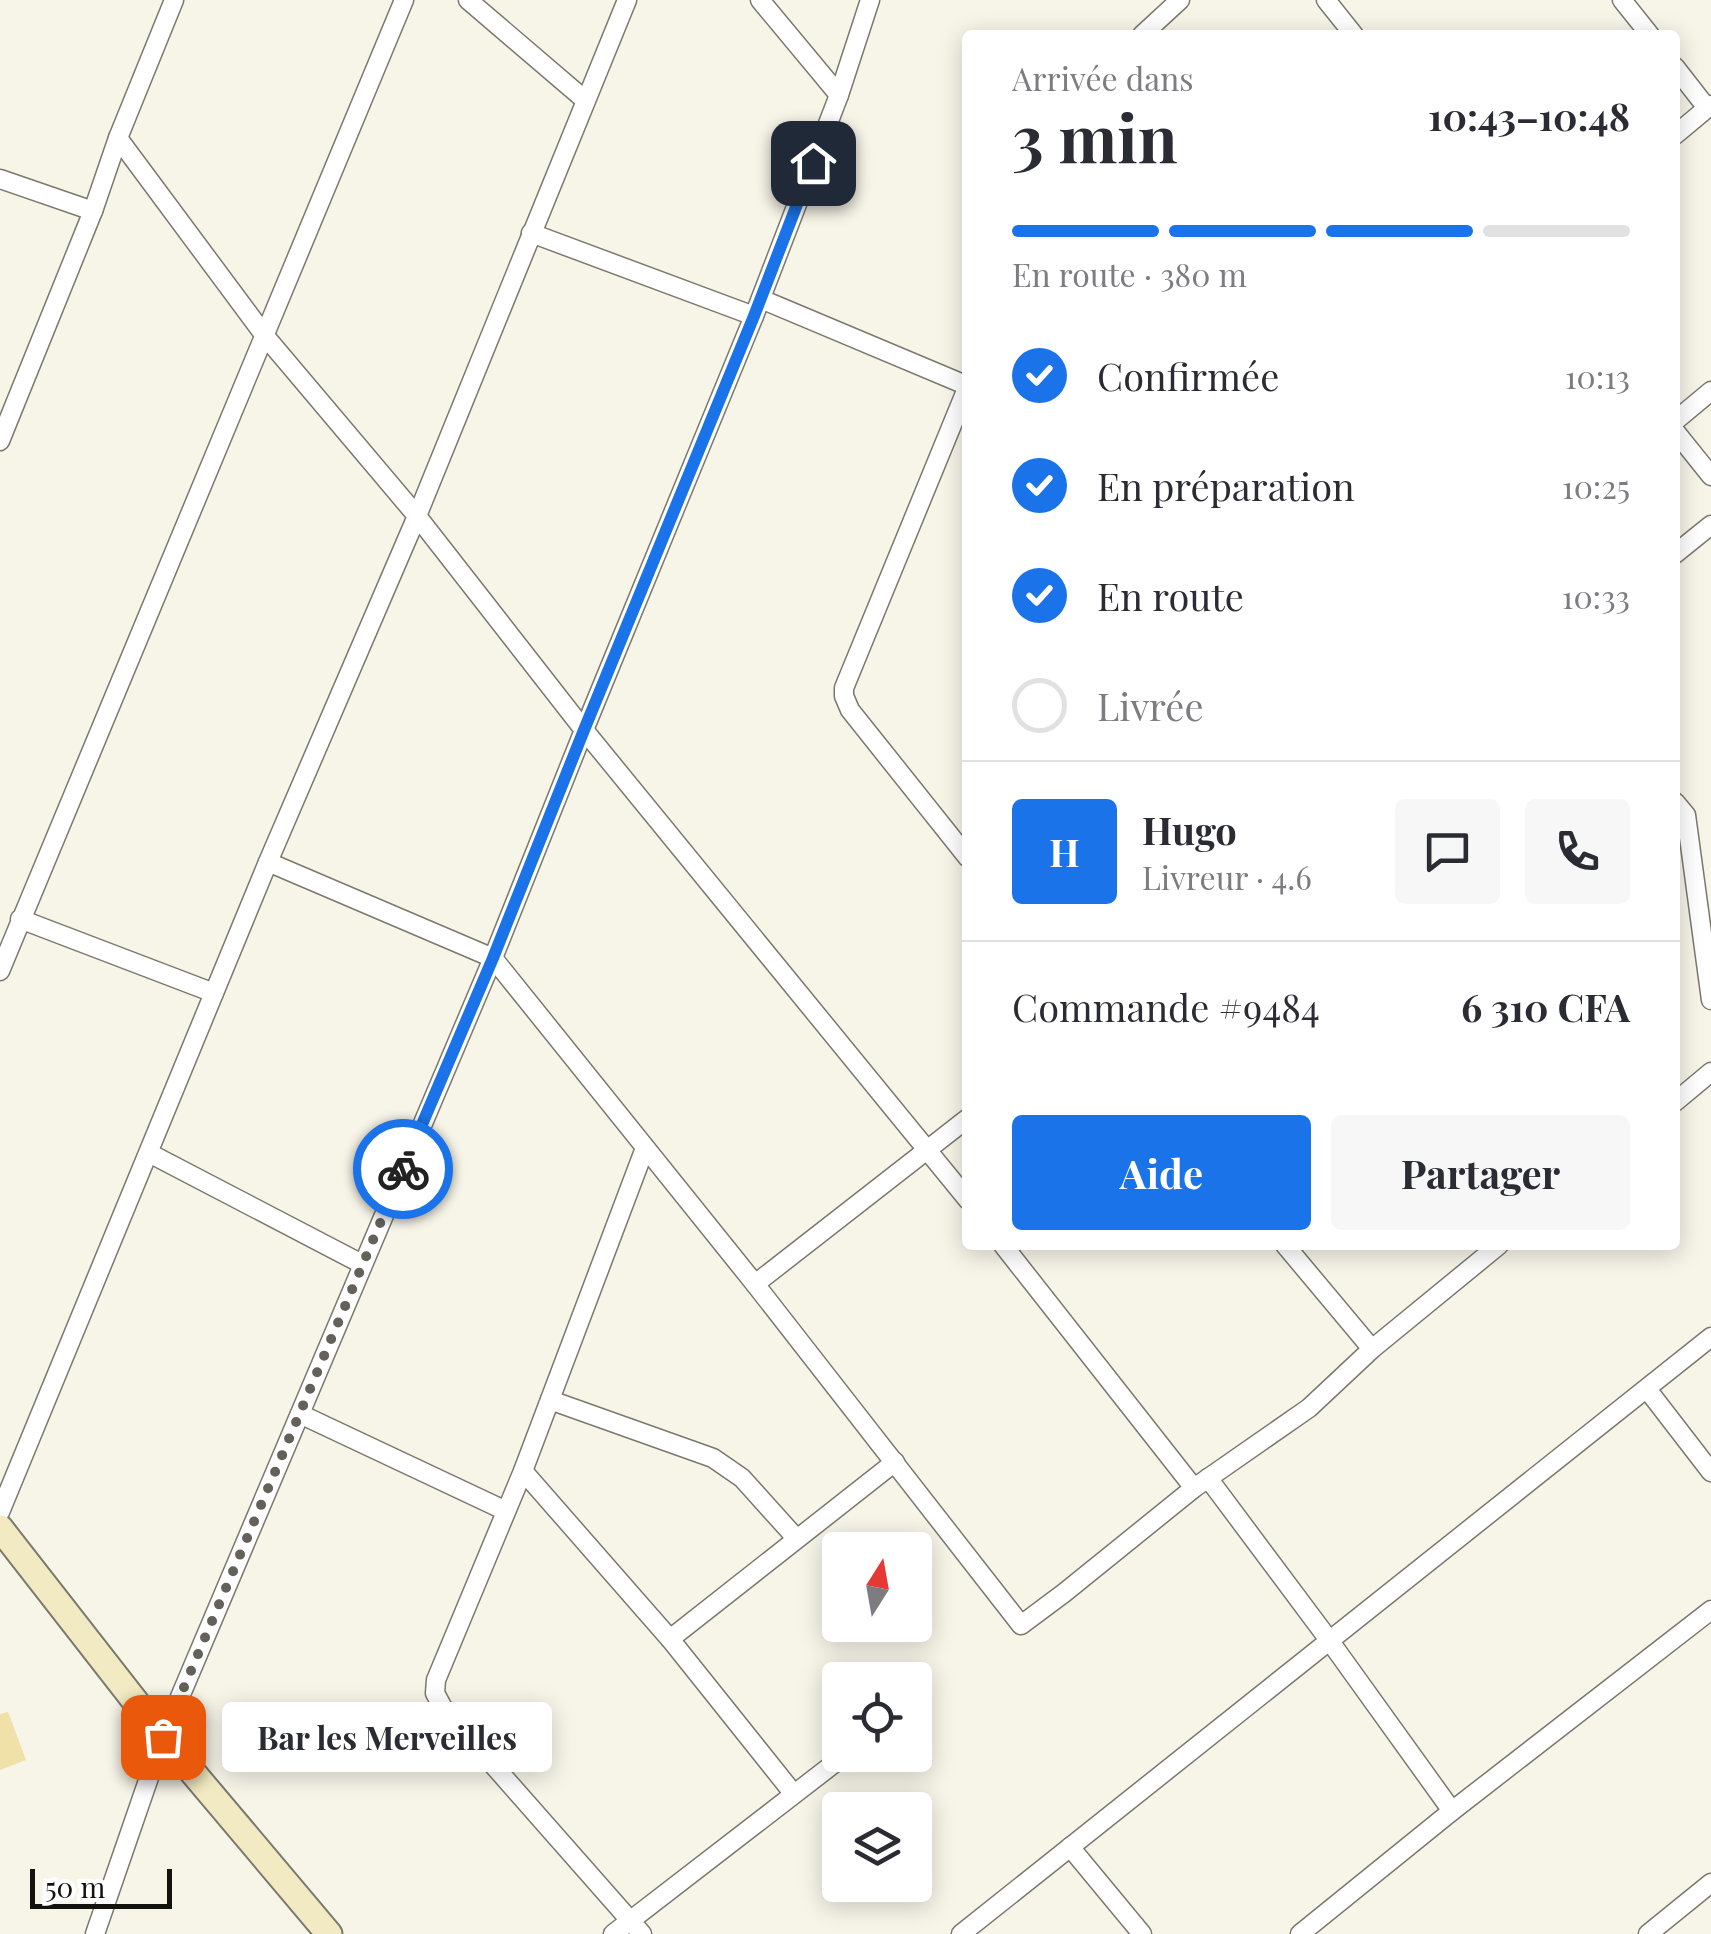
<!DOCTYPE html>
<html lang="fr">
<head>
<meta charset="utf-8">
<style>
  :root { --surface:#fff; --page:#f7f7f7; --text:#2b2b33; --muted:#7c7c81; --line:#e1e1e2; --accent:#1a73e8 }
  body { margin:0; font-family:"Playfair Display",serif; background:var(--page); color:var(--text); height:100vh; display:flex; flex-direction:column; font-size:38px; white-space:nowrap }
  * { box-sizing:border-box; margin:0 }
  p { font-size:32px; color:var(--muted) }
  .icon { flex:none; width:55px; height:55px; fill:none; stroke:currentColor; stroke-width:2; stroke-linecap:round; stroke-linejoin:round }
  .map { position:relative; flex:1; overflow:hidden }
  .panel { position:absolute; left:962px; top:30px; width:718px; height:1220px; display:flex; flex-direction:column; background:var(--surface); border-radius:10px; box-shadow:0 5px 25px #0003 }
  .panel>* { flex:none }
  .needle { width:65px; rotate:11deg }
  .controls { position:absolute; left:822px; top:1532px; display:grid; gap:20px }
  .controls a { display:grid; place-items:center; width:110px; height:110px; border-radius:10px; background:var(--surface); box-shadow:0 5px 25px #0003; font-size:50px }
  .scale { position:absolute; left:30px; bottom:25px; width:142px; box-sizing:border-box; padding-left:10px; border:5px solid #13120d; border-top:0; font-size:28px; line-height:35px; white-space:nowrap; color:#13120d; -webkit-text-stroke:8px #fff; paint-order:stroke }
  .pin { position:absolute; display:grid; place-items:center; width:85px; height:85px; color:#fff; margin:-42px; border-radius:20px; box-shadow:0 5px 15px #0006 }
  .courier { position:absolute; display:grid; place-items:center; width:100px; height:100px; margin:-50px; border:8px solid #1a73e8; border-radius:50%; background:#fff; color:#222; box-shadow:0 2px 12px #0007 }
  .bubble { position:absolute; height:70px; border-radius:10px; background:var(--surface); box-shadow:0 5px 25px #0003; font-size:32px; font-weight:700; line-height:70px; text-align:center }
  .summary em { font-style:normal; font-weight:700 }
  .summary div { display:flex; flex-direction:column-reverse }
  .summary { display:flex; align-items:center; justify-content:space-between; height:170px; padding:0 50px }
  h1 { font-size:65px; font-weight:700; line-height:75px }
  .bar { display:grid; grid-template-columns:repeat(4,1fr); gap:15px 10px; align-content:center; height:120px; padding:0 50px }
  .bar i { height:12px; border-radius:8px; background:var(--line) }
  .bar .current { background:var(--accent) }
  .bar p { grid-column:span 4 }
  .line { display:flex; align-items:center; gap:25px; padding:0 50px; border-top:2px solid var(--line) }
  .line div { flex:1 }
  .round { display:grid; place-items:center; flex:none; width:105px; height:105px; border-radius:10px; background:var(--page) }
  ol { padding:0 50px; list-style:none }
  li { display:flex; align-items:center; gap:30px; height:110px }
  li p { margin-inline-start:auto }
  li .icon { padding:10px; border-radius:50%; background:var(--accent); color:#fff; stroke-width:4 }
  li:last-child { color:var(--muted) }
  li i { width:55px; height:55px; border:5px solid var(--line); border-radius:50% }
  .cta { display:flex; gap:20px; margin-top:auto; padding:20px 50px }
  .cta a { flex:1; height:115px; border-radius:10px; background:var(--accent); color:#fff; font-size:40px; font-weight:700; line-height:115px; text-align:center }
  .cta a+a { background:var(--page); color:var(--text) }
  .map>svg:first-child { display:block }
  .green { fill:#efe1a8 }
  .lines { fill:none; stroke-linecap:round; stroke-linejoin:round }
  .street-casing { stroke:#7b786d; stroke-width:21 }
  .secondary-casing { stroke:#7b786d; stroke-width:29 }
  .street { stroke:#fff; stroke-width:18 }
  .secondary { stroke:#f2eac2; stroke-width:25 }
  .done { stroke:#63615a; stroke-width:10; stroke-dasharray:0 18 }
  .route { stroke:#1a73e8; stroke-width:12 }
</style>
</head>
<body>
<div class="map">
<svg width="1711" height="1934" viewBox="0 0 1711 1934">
  <rect width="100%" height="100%" fill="#f7f4e8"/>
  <path class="green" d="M8,1712L26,1760L0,1770V1714Z"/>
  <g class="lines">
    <defs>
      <g id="street">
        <path d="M468,0L585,100"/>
        <path d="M760,0L839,95"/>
        <path d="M1326,0L1354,35"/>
        <path d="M1622,0L1650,35"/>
        <path d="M1142,35L1180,0"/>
        <path d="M1675,67L1707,108"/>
        <path d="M1675,135L1711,105"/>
        <path d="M118,138L265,336L417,516L584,730L968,1200"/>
        <path d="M0,179L93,211"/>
        <path d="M531,233L754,316"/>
        <path d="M761,299L968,386L844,688V696L850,710L968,858"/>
        <path d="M1675,421L1711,391"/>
        <path d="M1675,431L1711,476"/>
        <path d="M0,441L93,211L118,138L174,0"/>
        <path d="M1675,554L1711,525"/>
        <path d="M1675,802L1686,815L1711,1000"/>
        <path d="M268,862L493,958L755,1284L1021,1625L1064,1593L1194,1488L1309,1408L1372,1349L1499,1245"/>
        <path d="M20,919L214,993"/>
        <path d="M0,971L404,0"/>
        <path d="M1675,1102L1711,1072"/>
        <path d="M149,1153L362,1264"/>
        <path d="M1003,1245L1194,1488"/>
        <path d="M1285,1245L1372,1349"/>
        <path d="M755,1284L968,1118"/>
        <path d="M1647,1389L1711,1472"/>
        <path d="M550,1400L713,1458L742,1478L796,1538"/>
        <path d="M300,1414L506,1511"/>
        <path d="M523,1471L670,1639L793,1793"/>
        <path d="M1208,1478L1329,1640L1452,1811"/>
        <path d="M0,1512L268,862L417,516L627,0"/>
        <path d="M670,1639L895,1462"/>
        <path d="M1070,1847L1142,1934"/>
        <path d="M95,1934L163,1737L493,958L584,730L754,316L839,95L870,0"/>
        <path d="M613,1934L845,1755"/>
        <path d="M642,1934L443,1708L435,1693L436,1680L523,1471L645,1148"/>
        <path d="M961,1934L1711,1337"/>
        <path d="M1300,1934L1452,1811L1711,1610"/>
        <path d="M1648,1934L1711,1883"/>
      </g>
      <path id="secondary" d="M0,1528L163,1737L329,1934"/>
    </defs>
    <use href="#street" class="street-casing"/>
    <use href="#secondary" class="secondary-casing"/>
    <use href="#street" class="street"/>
    <use href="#secondary" class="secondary"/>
  </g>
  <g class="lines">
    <path class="done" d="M163,1737L403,1169"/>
    <path class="route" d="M403,1169L493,958L584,730L754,316L813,163"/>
  </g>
</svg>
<div class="controls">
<a><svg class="needle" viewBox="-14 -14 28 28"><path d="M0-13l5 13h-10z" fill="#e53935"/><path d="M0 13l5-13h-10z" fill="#7c7c81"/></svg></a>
<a><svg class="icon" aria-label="locate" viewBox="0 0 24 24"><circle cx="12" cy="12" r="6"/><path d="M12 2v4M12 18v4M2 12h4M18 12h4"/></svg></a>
<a><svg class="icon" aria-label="layers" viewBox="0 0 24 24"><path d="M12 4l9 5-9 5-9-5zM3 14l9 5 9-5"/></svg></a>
</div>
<div class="scale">50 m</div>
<div class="pin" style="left:163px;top:1737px;background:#ea580c"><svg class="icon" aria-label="bag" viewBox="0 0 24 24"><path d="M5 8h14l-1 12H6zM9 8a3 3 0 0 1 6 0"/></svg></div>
<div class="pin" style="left:813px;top:163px;background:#1f2937"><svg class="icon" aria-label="home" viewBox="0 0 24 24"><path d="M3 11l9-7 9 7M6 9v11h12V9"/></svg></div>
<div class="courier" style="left:403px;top:1169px"><svg class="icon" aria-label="bike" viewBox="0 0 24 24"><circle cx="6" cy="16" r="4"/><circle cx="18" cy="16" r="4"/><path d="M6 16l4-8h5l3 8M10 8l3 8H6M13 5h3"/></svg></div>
<div class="bubble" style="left:222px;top:1702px;width:330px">Bar les Merveilles</div>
<section class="panel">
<div class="summary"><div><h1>3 min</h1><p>Arrivée dans</p></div><em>10:43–10:48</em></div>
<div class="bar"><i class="current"></i><i class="current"></i><i class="current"></i><i></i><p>En route · 380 m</p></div>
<ol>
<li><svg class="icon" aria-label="check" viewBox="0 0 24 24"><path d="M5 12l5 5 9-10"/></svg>Confirmée<p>10:13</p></li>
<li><svg class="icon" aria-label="check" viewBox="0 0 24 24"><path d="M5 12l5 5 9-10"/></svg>En préparation<p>10:25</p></li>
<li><svg class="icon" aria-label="check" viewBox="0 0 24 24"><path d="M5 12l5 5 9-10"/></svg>En route<p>10:33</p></li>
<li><i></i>Livrée</li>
</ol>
<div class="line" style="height:180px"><b class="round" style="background:var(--accent);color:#fff">H</b><div><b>Hugo</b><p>Livreur · 4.6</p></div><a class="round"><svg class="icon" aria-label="chat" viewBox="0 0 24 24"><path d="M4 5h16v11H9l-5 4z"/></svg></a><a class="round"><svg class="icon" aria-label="phone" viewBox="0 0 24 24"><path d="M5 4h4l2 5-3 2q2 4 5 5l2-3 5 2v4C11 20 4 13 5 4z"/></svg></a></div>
<div class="line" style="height:130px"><div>Commande #9484</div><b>6 310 CFA</b></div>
<div class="cta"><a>Aide</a><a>Partager</a></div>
</section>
</div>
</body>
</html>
